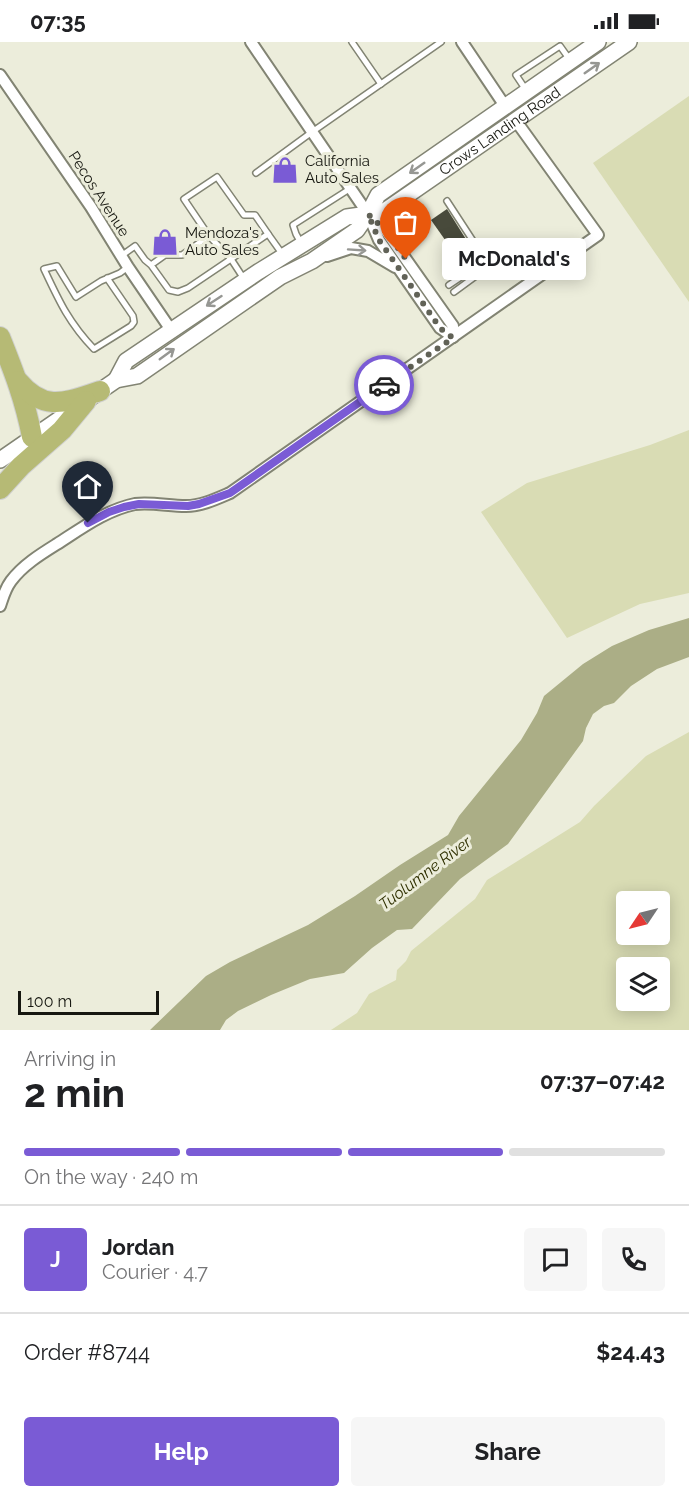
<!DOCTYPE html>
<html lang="en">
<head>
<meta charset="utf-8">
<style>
  :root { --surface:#fff; --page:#f6f6f6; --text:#202124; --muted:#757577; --line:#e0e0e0; --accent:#7a5bd5 }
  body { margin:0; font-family:Raleway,sans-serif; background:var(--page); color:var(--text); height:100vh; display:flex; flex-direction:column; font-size:22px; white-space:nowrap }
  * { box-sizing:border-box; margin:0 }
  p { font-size:20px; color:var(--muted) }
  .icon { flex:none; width:33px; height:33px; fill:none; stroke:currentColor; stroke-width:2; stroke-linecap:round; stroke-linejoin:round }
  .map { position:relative; height:988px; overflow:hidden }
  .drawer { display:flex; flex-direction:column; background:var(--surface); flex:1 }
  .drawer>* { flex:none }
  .needle { width:39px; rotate:235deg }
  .tools { position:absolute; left:616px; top:849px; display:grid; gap:12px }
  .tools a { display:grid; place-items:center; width:54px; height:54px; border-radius:6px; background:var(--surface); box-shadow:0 3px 15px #0003; font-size:30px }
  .scale { position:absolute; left:18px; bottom:15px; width:141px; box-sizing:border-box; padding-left:6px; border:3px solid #161710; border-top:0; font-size:16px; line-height:21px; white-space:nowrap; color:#161710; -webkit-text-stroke:4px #eceddb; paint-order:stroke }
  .pin { position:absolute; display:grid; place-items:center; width:51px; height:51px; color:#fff; margin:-62px -26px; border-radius:50% 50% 50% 0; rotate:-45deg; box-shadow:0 0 6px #0007 }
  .pin .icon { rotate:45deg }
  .courier { position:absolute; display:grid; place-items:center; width:60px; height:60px; margin:-30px; border:4px solid #7a5bd5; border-radius:50%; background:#fff; color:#222; box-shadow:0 2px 8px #0007 }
  .bubble { position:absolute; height:42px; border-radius:6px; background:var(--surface); box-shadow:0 3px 15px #0003; font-size:20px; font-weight:700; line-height:42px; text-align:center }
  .headline em { font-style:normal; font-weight:700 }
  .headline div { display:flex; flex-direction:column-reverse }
  .headline { display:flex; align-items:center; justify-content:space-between; height:102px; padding:0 24px }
  h1 { font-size:39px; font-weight:700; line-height:45px }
  .bar { display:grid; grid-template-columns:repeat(4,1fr); gap:9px 6px; align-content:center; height:72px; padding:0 24px }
  .bar i { height:8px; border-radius:4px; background:var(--line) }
  .bar .on { background:var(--accent) }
  .bar p { grid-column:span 4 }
  .line { display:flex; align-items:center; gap:15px; padding:0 24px; border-top:2px solid var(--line) }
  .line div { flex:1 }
  .round { display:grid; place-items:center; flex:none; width:63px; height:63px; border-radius:6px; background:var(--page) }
  .cta { display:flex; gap:12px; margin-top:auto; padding:12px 24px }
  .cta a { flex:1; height:69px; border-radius:6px; background:var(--accent); color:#fff; font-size:24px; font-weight:700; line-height:69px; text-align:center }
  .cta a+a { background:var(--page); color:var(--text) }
  .status { display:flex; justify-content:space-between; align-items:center; height:42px; padding:0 30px; background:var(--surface); direction:ltr }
  .status svg { height:16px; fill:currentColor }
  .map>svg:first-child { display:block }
  .green { fill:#d9dcb4; fill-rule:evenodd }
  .water { fill:#abae86 }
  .building { fill:#484a3b }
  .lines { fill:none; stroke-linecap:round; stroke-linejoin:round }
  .lane-casing { stroke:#828473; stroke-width:8 }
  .street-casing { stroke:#828473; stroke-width:14 }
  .secondary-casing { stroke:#828473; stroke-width:18 }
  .highway-casing { stroke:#d0d1cf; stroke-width:22 }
  .lane { stroke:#fff; stroke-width:5 }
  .street { stroke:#fff; stroke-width:10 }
  .secondary { stroke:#fff; stroke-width:15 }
  .highway { stroke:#b6ba75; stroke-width:20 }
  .oneway { stroke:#969793 }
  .done { stroke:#616257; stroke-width:6; stroke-dasharray:0 10.8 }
  .route { stroke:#7a5bd5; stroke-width:8 }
  .labels { text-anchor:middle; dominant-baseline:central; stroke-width:6; stroke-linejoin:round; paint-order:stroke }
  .street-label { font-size:15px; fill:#161710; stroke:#eceddb }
  .poi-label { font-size:15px; fill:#161710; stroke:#eceddb; text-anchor:start }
  .water-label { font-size:16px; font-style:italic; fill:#2f3000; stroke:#eceddb }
</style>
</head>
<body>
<div class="status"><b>07:35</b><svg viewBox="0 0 49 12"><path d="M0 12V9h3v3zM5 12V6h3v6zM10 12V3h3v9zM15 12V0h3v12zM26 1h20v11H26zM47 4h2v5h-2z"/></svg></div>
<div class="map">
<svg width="689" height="988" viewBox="0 0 689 988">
  <rect width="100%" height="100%" fill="#eceddb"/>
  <g class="green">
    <path d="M689,54V260L593,121Z"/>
    <path d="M689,388V551L640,562L567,596L481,470L527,441L650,403Z"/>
    <path d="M689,690V988H331L357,971L369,952L396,938L397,928L406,919L411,909L475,857L487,838L580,780L594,764L646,714ZM627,860H660V892H627ZM627,926H660V958H627Z"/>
  </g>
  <path class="water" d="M689,576V615L657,627L631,644L614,661L604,664L593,672L586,686L583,699L508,802L460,837L412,887L397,888L372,906L344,931L310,937L271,953L238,969L226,978L220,988H150L206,934L230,920L308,883L355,854L400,823L448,793L459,774L521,698L537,671L544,654L583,622L612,604L649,588Z"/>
  <path class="building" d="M447,167L469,202L455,212L431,178Z"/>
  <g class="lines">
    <defs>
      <g id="lane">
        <path d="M352,0L381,42"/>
        <path d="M526,48L516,33L560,4L570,18"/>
        <path d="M256,131L312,90L441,0"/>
        <path d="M447,159L475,202L485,219L449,243"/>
        <path d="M268,192L283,213"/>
        <path d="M209,194L231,217L244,237"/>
        <path d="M301,201L296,192L293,183L351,146"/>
        <path d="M121,214L135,204L145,218L151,223L165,213H182L209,194L184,157L217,135L244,173H255L268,192L188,246L178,250L169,248L151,223"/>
        <path d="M107,236L133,274L134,280L131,284L94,307C69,281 59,259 44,227L57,224L76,255L101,239L120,231L128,225"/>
        <path d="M454,250L484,228L485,219"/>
      </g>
      <g id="street">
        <path d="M251,0L368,172L379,198L399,227L440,286L453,295"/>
        <path d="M462,0L505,64"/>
        <path d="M0,33L91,165L128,225L171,288"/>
        <path d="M372,176L386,189L453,284V295"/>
        <path d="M327,214L351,206L368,209L395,225"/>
        <path d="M0,564C3,555 5,547 11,539C23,523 41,512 57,502C82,486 106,468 135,462C152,460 169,464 186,464C201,464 216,457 230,451L598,193L516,79"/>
      </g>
      <g id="secondary">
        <path d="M116,338L126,319L258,230L347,175L368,172L378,153L598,0"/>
        <path id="s1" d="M0,418L116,338L137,334L280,235L312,219L357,188L368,172L386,168L629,0"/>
      </g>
      <g id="highway">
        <path d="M0,295C14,330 25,358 32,395"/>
        <path d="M18,339C45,371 66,360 100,349"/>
        <path d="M0,447L21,424L62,388L86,359"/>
      </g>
    </defs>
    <use href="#lane" class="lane-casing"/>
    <use href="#street" class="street-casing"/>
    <use href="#secondary" class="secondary-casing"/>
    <use href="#highway" class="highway-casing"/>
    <use href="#lane" class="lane"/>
    <use href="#street" class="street"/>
    <use href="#secondary" class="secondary"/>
    <use href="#highway" class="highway"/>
  </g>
  <defs><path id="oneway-shaft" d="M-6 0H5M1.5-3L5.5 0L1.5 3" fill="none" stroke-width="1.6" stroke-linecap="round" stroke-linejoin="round" transform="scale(1.5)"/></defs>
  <g class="oneway">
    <use href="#oneway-shaft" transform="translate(592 26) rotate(-35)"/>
    <use href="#oneway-shaft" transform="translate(417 126) rotate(145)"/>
    <use href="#oneway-shaft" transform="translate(357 208) rotate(4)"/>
    <use href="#oneway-shaft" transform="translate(214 259) rotate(147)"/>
    <use href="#oneway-shaft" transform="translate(167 312) rotate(-36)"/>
  </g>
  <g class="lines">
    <path class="done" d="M384,343L453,296L440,286L409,241L379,198L368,172L386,189L406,217"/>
    <path class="route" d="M88,481L109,470L124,465L139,462L188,464L199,462L230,451L384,343"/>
  </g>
  <defs>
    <symbol id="shop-bare" viewBox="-9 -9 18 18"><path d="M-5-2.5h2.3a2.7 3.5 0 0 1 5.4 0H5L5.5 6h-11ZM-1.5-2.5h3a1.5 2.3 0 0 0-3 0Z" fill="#7a5bd5" stroke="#eceddb" stroke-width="2.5" paint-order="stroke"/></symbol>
  </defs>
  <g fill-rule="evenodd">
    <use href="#shop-bare" x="266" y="109" width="38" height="38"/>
    <use href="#shop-bare" x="146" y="181" width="38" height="38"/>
  </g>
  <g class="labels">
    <g class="street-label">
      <text stroke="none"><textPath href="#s1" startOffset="603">Crows Landing Road</textPath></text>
      <text transform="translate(99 152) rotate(57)">Pecos Avenue</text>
    </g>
    <g class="poi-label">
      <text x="305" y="119">California<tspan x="305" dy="17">Auto Sales</tspan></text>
      <text x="185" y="191">Mendoza's<tspan x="185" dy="17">Auto Sales</tspan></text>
    </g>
    <g class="water-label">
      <text transform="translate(425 831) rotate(-37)">Tuolumne River</text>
    </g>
  </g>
</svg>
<div class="tools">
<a><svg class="needle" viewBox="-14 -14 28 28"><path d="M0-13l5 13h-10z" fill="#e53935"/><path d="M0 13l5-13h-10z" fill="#757577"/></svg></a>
<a><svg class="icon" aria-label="layers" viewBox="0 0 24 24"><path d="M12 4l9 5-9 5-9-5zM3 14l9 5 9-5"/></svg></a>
</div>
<div class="scale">100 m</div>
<div class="pin" style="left:406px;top:217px;background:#ea580c"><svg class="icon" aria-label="bag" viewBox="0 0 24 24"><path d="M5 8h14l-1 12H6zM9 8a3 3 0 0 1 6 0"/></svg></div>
<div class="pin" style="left:88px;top:481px;background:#1f2937"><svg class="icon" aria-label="home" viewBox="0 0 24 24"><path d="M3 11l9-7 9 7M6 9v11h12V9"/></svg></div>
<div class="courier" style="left:384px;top:343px"><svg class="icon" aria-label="car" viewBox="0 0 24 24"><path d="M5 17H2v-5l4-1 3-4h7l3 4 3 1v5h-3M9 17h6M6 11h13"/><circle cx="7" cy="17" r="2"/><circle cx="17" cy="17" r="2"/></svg></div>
<div class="bubble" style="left:442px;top:196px;width:144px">McDonald's</div>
</div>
<section class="drawer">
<div class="headline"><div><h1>2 min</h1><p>Arriving in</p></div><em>07:37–07:42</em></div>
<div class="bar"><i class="on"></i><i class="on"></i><i class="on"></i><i></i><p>On the way · 240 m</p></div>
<div class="line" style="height:108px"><b class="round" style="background:var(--accent);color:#fff">J</b><div><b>Jordan</b><p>Courier · 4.7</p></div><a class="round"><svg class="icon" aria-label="chat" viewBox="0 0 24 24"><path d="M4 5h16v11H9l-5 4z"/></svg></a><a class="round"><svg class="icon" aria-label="phone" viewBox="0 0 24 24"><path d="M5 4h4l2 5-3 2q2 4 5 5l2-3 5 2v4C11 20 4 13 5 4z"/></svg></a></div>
<div class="line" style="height:78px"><div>Order #8744</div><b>$24.43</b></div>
<div class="cta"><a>Help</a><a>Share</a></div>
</section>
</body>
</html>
